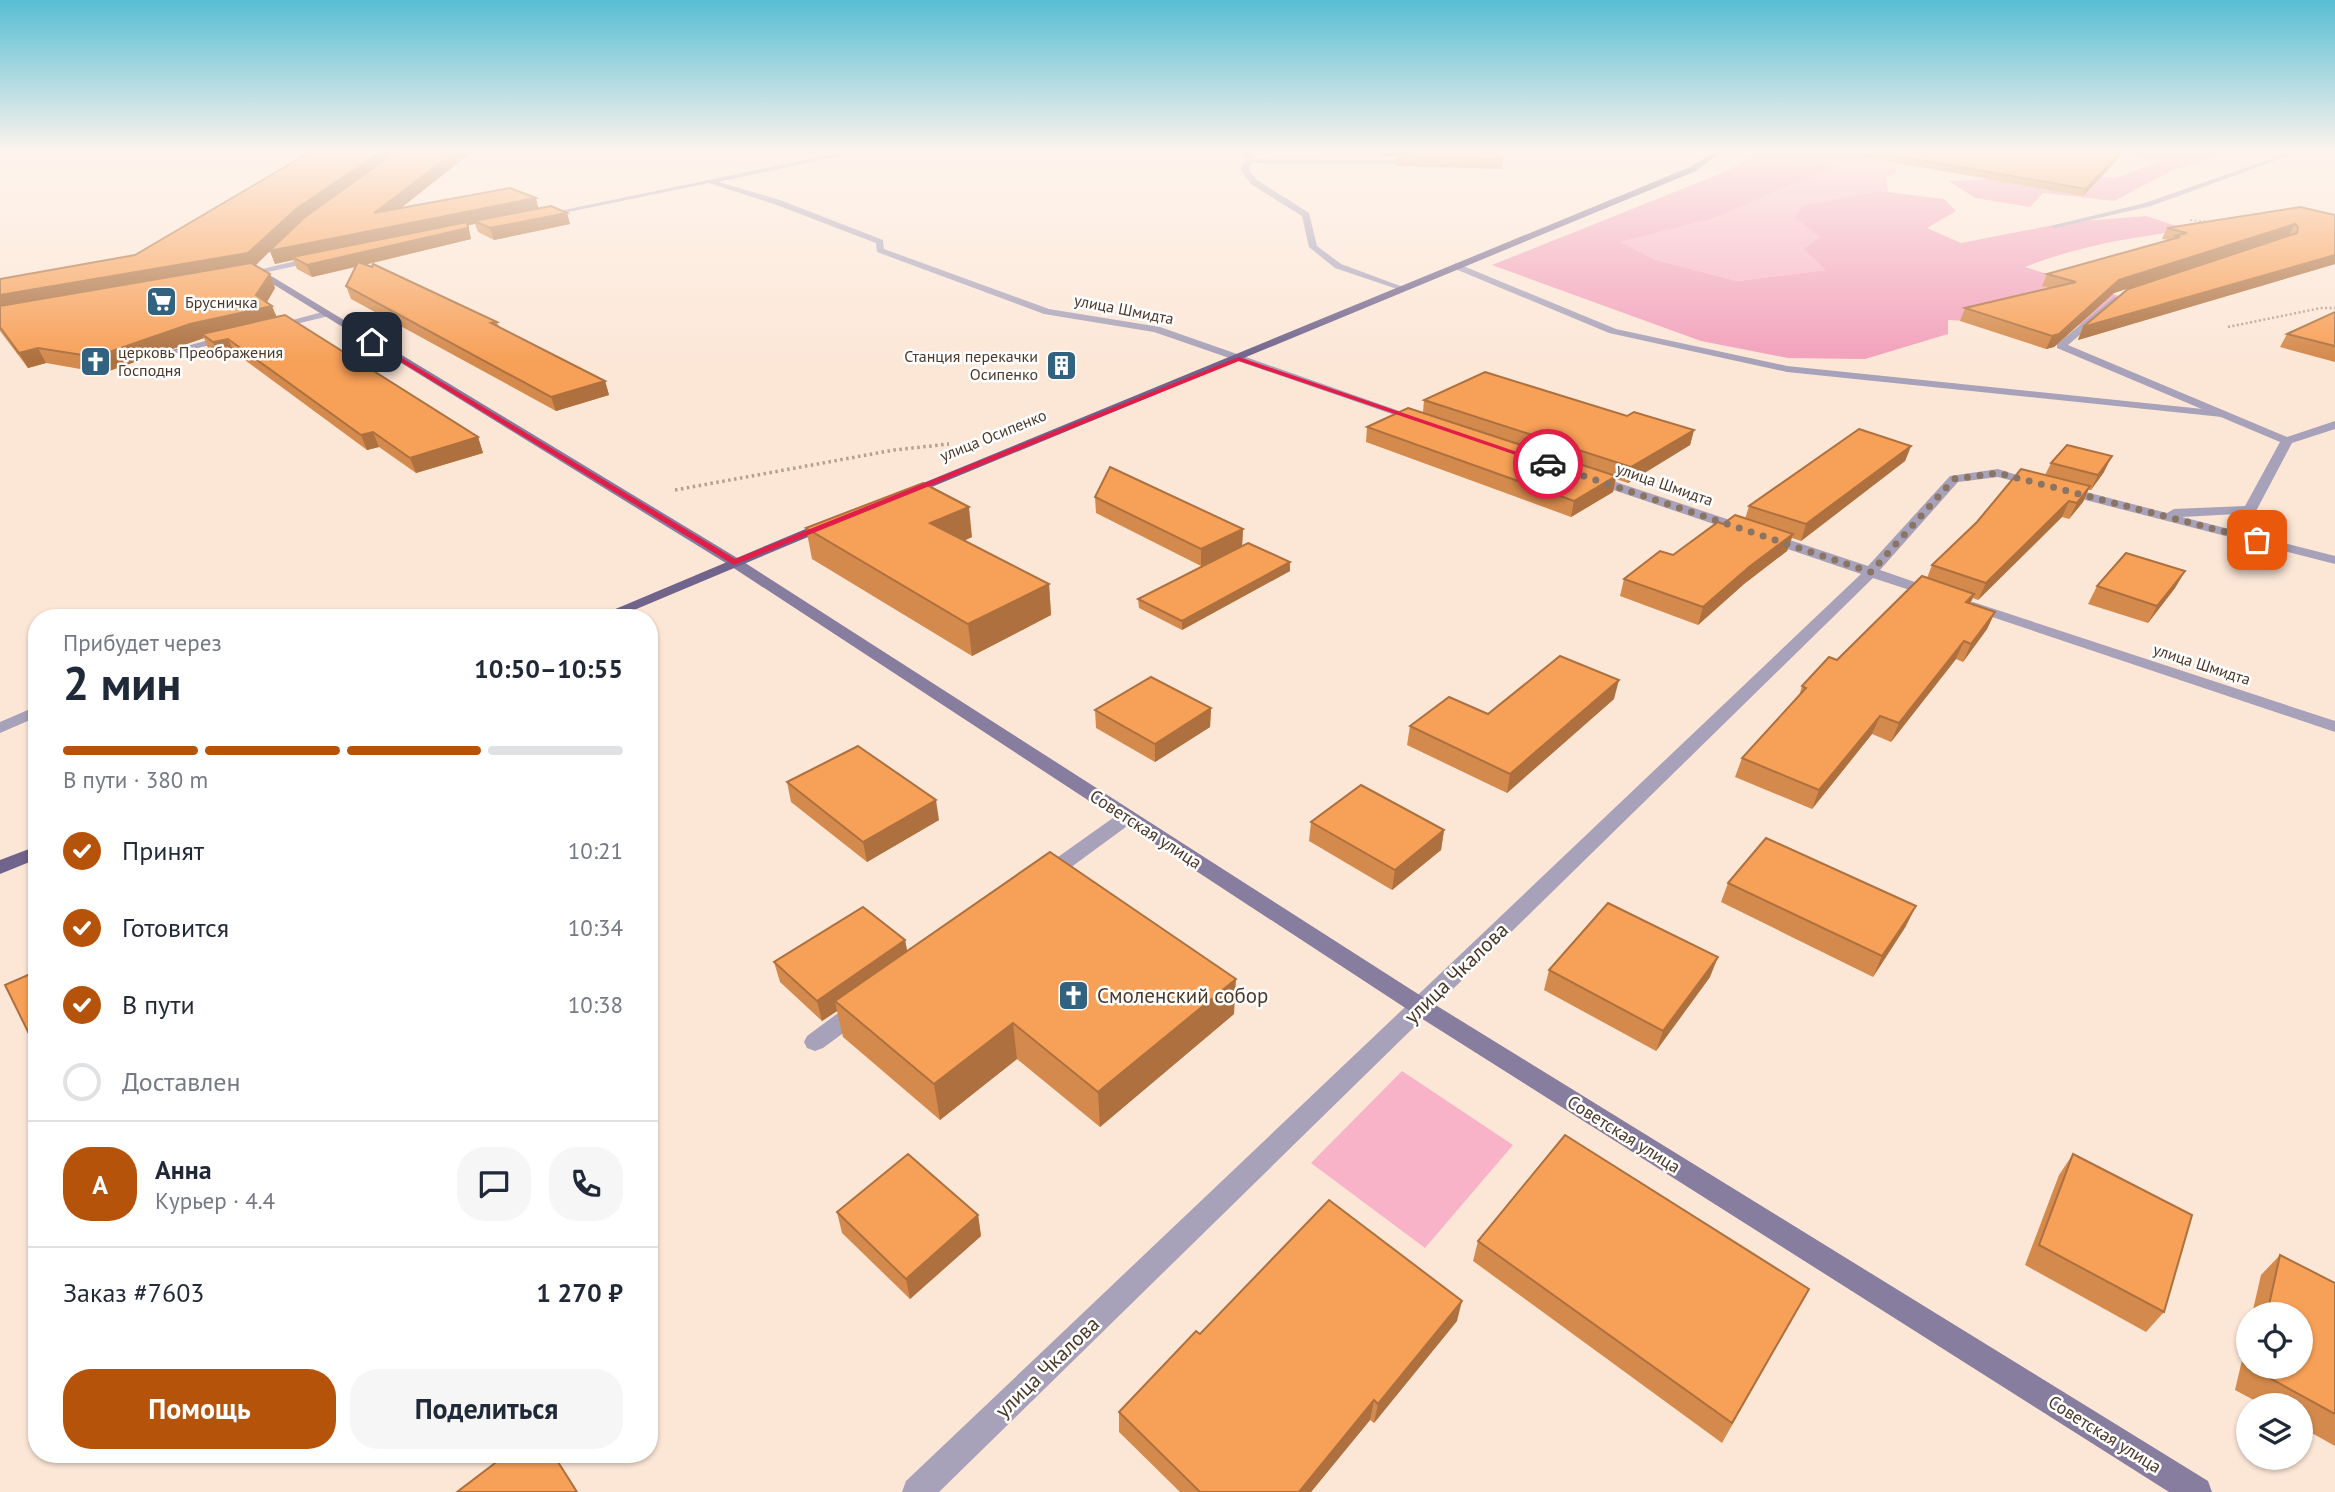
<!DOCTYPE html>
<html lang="ru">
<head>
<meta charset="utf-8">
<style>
  :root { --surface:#fff; --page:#f6f6f7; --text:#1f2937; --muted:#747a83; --line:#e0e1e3; --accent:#b45309 }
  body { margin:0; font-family:"PT Sans",sans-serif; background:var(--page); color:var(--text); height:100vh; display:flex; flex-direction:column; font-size:26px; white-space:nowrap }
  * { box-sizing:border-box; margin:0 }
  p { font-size:23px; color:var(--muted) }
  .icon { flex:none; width:38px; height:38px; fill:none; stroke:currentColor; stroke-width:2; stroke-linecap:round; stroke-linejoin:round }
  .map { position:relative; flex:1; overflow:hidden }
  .sheet { position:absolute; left:28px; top:609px; width:630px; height:854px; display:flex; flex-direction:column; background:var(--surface); border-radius:28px; box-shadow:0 2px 5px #0004 }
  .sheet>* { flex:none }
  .tools { position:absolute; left:2236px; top:1302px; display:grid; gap:14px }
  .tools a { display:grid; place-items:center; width:77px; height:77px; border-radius:50%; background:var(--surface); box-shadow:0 2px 5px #0004; font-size:35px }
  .pin { position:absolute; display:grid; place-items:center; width:60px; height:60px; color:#fff; margin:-30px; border-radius:14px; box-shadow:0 4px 10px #0006 }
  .courier { position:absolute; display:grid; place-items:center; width:70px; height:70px; margin:-35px; border:5px solid #e11d48; border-radius:50%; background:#fff; color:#222; box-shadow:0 2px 9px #0007 }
  .overview em { font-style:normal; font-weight:600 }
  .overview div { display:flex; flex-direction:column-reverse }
  .overview { display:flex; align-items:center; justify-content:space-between; height:119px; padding:0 35px }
  h1 { font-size:46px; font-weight:600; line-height:52px }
  .bar { display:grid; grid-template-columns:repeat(4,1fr); gap:10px 7px; align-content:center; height:84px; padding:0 35px }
  .bar i { height:9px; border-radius:5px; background:var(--line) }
  .bar .on { background:var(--accent) }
  .bar p { grid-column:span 4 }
  .line { display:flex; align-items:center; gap:18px; padding:0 35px; border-top:2px solid var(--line) }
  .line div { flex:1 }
  .round { display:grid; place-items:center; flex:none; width:74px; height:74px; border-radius:28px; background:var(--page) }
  ol { padding:0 35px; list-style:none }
  li { display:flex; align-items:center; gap:21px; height:77px }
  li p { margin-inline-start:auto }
  li .icon { padding:7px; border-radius:50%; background:var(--accent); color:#fff; stroke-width:4 }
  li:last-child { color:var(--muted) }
  li i { width:38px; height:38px; border:4px solid var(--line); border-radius:50% }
  .action { display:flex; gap:14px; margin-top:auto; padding:14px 35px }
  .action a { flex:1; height:80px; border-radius:28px; background:var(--accent); color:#fff; font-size:28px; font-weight:600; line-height:80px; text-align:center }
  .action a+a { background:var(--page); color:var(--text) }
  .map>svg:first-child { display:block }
  .green { fill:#f8b3c9 }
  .forest { fill:#f2a1bc }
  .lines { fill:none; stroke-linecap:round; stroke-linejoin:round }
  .path-far2 { stroke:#b5a090; stroke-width:2; stroke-dasharray:2 2.5; stroke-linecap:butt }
  .path-far1 { stroke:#b5a090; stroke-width:2.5; stroke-dasharray:2 2.5; stroke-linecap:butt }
  .path { stroke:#b5a090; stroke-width:3.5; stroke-dasharray:2.5 3.5; stroke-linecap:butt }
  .lane { fill:#a7a1b9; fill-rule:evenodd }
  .street { fill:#a7a1b9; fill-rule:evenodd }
  .secondary { fill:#877d9f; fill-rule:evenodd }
  .primary { fill:#70638c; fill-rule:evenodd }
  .wall { fill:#d48a4c }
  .shaded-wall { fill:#ad703e }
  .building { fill:#f7a058; stroke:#ad703e; stroke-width:2 }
  .route { fill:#e11d48 }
  .done { stroke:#8a7565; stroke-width:7; stroke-dasharray:0 12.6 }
  .labels { text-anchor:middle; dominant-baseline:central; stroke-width:5; stroke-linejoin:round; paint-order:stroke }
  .far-poi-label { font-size:16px; fill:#4d3828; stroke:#fff; text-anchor:start }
  .far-street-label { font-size:16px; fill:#4d3828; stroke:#fff }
  .street-label { font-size:18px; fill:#4d3828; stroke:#fff }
  .near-street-label { font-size:21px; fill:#4d3828; stroke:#fff }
  .near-poi-label { font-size:21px; fill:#4d3828; stroke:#fff; text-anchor:start }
</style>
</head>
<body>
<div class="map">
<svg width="2335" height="1492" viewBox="0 0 2335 1492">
  <rect width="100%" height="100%" fill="#fce7d7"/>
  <g class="green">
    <path d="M1755,151H1926L1896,166V174L1886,177L1888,192L1879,191L1805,249L1827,270L1737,281L1656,260L1619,242L1715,218L1836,165Z"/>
    <path d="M1402,1071L1513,1145L1425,1248L1311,1163Z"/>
  </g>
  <g class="forest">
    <path d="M2105,151H2239L2175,169L2114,201L2043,193L2030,207L1975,198L1949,181L2014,178L2069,172L2115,178L2158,162Z"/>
    <path d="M1760,153L1837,165L1715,218L1620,242L1656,260L1737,281L1826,270L1804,249L1820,237L1795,218L1803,206L1879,191L1944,199L1956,211L1927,228L1961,243L2069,222L2146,216L2189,230C2133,237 2078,246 2025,267L2119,296L2335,242L2117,324L2057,326L1948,320V334L1865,359L1788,358L1701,341L1492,265L1722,173Z"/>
  </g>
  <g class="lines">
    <path class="path-far2" d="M2190,220L2213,222"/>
    <path class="path-far1" d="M2228,327L2321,308H2335"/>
    <path class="path" d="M675,490L894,450L949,444"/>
    <g class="lane">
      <path d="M1456,263L1616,329L1787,366L2222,411L2228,414L2222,417L1787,372L1609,333L1453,268L1452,266Z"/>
      <path d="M326,311L329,312V316L275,329L270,326Z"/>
      <path d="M227,335L232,338L231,340L173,354L168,351Z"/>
      <path d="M37,706V717L0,733V722Z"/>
      <path d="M1127,811L1134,813L1136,817L1134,821L1055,879H1041L1038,874L1041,869L1120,813Z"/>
      <path d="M857,1002L865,1005L868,1011L865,1017L823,1048L815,1051L807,1048L804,1042L807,1036L849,1005Z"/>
    </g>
    <g class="street">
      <path d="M849,151H861L718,182L780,200L883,240L884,249L1049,309L1160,327L1425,420L1415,422L1154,332L1044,314L877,252L876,243L774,204L709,183L539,218L535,216Z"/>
      <path d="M1241,151H1247L1252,159L1391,160L1407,157L1410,151H1416L1412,160L1391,164L1251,163L1249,170L1257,180L1309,213L1317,246L1341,264L1403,287V291L1335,268L1309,247L1302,216L1251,184L1241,170L1246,158Z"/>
      <path d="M2294,151H2302L2151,206L2055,228L2051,226L2145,203Z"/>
      <path d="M316,256L319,257V261L258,274L254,271Z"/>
      <path d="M2114,297L2122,299L2068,345L2287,437L2335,421V429L2292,443L2255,513L2182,517L2335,556V564L2058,493V487L2063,486L2167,513L2174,509L2245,506L2280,442L2057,348V344Z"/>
      <path d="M1998,469L2042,483L2036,487L1998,477L1958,482L1880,570L1938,590L1940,593L1938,596H1928L1873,578L939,1492H902L906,1481L1861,574L1587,481V475H1595L1868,566L1950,476Z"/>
      <path d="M1973,602L2335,721V732L1968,609L1966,606L1968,603Z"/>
    </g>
    <path class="secondary" d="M258,268L739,559L1429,1001L2208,1481L2212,1492H2169L1413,1013L729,565L255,273L254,271Z"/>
    <g class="primary">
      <path d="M1716,151H1723L1696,171L910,496H900L899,493L1690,167Z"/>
      <path d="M827,520L834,524L832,527L615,618H594Z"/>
      <path d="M37,846V859L0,874V860Z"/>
    </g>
  </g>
  <g class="wall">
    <path d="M312,151H473L401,208H539L567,213L570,224L494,240L478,232L475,224L468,225L471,239L365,265L497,322L499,327L605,381L609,395L556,411L351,299L346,286L356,267L312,277L297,269L293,260L275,264L270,251L255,265L270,274L275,288L267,302L277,317L478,437L483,453L416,473L379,447L367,450L234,352L219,356L208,348L204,338L103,373L46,363L28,368L0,331V279L135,255Z"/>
    <path d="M1382,151H1408L1406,154L1503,159L1502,169L1395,166L1396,156H1398L1383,157Z"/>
    <path d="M1866,151L2120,153L2117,160L2083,196L1864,157Z"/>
    <path d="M2335,215V264L2078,340L2083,327L2289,235L2114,293L2054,347L2046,349L1960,321L1965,308L2050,288L2042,286L2047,274L2169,240L2162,239L2167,228Z"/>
    <path d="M2335,312V362L2280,347L2287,334Z"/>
    <path d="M1424,400L1627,416L1694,430L1690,445L1628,483L1616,479L1613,492L1571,517L1366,442L1367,427L1423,412Z"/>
    <path d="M1911,446L1905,461L1801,541L1792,538L1787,551L1744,584L1698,625L1620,596L1624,579L1673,555L1723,524L1745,519L1749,506Z"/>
    <path d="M2051,463L2104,472L2091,490H2088L2083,502L2069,519L2062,517L1978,600L1973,598L1970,604L1995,612L1987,629L1963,662L1956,659L1891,742L1872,734L1812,809L1735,777L1742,758L1799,696L1802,686L1837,660L1927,578L1932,565L2045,475Z"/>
    <path d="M1095,497L1243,529L1242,546L1290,562V571L1182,630L1139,608L1138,599L1232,551L1201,566L1096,513Z"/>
    <path d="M806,528L972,537L964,541L1049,584L1051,615L972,656L812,559Z"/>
    <path d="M2185,571L2175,588L2148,623L2088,604L2097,586Z"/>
    <path d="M1614,699L1507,793L1407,745L1410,726L1488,714Z"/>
    <path d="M1211,708L1210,727L1155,762L1096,728L1095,710Z"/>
    <path d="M787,782L939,820L867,862L791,802Z"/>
    <path d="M1311,822L1444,830L1441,850L1392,890L1309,841Z"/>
    <path d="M1728,883L1906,926L1873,977L1721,902Z"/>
    <path d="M905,940L907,951L1234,1014L1100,1127L1017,1059L940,1120L843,1037L837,1011L822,1021L780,982L774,962Z"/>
    <path d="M1549,970L1710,977L1656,1051L1544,990Z"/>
    <path d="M2073,1154L2164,1312L2146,1332L2025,1265L2059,1175Z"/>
    <path d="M837,1212L978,1215L981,1236L910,1299L842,1233Z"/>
    <path d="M1478,1241L1809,1289L1722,1443L1473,1261Z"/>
    <path d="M2280,1255L2335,1283V1446L2301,1427V1405H2263L2235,1390L2249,1330V1367H2301V1314H2252L2261,1275Z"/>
    <path d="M1457,1321L1374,1423L1370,1420L1311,1492H1180L1119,1432V1412L1200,1334Z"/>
  </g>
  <g class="shaded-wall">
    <path d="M382,151H402L300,222L536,198L539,211L474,221L475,224L468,225L471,239L312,277L307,265L292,257L293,260L275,264L270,251L254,267L0,311V295L296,209Z"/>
    <path d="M456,151H473L378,226L374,213Z"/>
    <path d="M1383,151H1408L1405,155L1383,157Z"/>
    <path d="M2120,153L2117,160L2083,196L2086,189Z"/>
    <path d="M567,213L570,224L494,240L490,228Z"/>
    <path d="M2295,224L2289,235L2114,293L2054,347L2046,349L2052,336L2119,280Z"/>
    <path d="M2335,255V264L2078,340L2083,327Z"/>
    <path d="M270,274L275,288L264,307L272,306L278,320L202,334L204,338L103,373L95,357L190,324L256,295Z"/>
    <path d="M228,339L234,352L219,356L213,342Z"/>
    <path d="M38,348L46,363L28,368L19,353Z"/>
    <path d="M605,381L609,395L556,411L551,397Z"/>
    <path d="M1694,430L1690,445L1628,483L1631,467Z"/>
    <path d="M373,432L379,447L367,450L361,435Z"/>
    <path d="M478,437L483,453L416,473L410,458Z"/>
    <path d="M1911,446L1905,461L1801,541L1806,524Z"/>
    <path d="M2112,456L2104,472L2091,490L2098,475Z"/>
    <path d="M1616,476L1613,492L1571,517L1574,501Z"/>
    <path d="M2090,486L2083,502L2069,519L2077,503Z"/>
    <path d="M2069,501L2062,517L1978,600L1986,583Z"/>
    <path d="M969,507L972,537L933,554L930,523Z"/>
    <path d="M1243,529L1242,546L1201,566V549Z"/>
    <path d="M1793,534L1787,551L1744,584L1698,625L1703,607L1749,567Z"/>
    <path d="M1290,562V571L1182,630V621Z"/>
    <path d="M2185,571L2175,588L2148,623L2157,606Z"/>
    <path d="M1049,584L1051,615L972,656L968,624Z"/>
    <path d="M1974,594L1967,611L1966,602Z"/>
    <path d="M1995,612L1987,629L1963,662L1971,644Z"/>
    <path d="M1964,641L1956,659L1891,742L1899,723Z"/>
    <path d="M1619,680L1614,699L1507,793L1510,774Z"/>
    <path d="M1211,708L1210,727L1155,762V744Z"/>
    <path d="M1880,716L1872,734L1812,809L1819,790Z"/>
    <path d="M936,800L939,820L867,862L863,842Z"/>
    <path d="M1444,830L1441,850L1392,890L1395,870Z"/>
    <path d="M1916,906L1906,926L1873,977L1882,956Z"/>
    <path d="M905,940L909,960L835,1001L837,1011L822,1021L817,1001Z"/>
    <path d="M1718,957L1710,977L1656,1051L1663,1031Z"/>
    <path d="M1236,979L1234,1014L1100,1127L1098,1092Z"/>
    <path d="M1013,1023L1017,1059L940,1120L934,1084Z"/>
    <path d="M978,1215L981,1236L910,1299L906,1279Z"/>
    <path d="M1462,1301L1457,1321L1374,1423L1378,1404Z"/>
    <path d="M1374,1400L1370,1420L1311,1492H1299Z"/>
  </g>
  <g class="building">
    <path d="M312,151H382L296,209L248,253L0,295V279L135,255Z"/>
    <path d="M397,151H456L374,213L510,188L536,198L269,251L305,217Z"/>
    <path d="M1415,151H1491L1503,159L1396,156L1414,153Z"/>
    <path d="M1868,151H2100L2120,153L2086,189Z"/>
    <path d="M551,206L567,213L490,228L474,221Z"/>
    <path d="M2300,207L2335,215V255L2083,327L2128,289L2297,233L2298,227L2295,224L2119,280L2059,334L2052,336L1965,308L2076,282L2047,274L2180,237L2174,236L2187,233L2167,228Z"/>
    <path d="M467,222L468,228L307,265L292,257Z"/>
    <path d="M358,262L372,267L373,264L497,322L491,323L605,381L551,397L346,286Z"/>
    <path d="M251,263L270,274L256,295L272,306L190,324L95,357L38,348L19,353L0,327V306Z"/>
    <path d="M2335,312V346L2287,334Z"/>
    <path d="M285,315L478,437L410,458L373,432L361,435L228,339L213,342L202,334Z"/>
    <path d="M1485,372L1627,416L1634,412L1694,430L1631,467L1424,400Z"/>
    <path d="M1408,408L1616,476L1574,501L1367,427Z"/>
    <path d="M1859,429L1911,446L1806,524L1749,506Z"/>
    <path d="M2067,445L2112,456L2098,475L2051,463Z"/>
    <path d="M1110,467L1243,529L1201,549L1095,497Z"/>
    <path d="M2021,469L2090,486L2077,503L2069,501L1986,583L1932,565L1977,522Z"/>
    <path d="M923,483L969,507L930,523L1049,584L968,624L806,528Z"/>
    <path d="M1735,515L1793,534L1749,567L1703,607L1624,579L1660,551L1673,555L1718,522L1723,524Z"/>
    <path d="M1248,543L1290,562L1182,621L1138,599Z"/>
    <path d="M2126,553L2185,571L2157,606L2097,586Z"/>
    <path d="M1922,576L1974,594L1966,602L1995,612L1971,644L1964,641L1899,723L1880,716L1819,790L1742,758L1806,688L1802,686L1829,657L1837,660Z"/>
    <path d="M1560,656L1619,680L1510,774L1410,726L1449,697L1488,714Z"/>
    <path d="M1151,677L1211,708L1155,744L1095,710Z"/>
    <path d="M858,746L936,800L863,842L787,782Z"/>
    <path d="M1361,785L1444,830L1395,870L1311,822Z"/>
    <path d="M1766,838L1916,906L1882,956L1728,883Z"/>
    <path d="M1050,852L1236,979L1098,1092L1013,1023L934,1084L835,1001Z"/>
    <path d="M1608,903L1718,957L1663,1031L1549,970Z"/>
    <path d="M863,907L905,940L817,1001L774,962Z"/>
    <path d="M37,971V1050L5,985Z"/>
    <path d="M1565,1135L1809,1289L1732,1423L1478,1241Z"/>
    <path d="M908,1154L978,1215L906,1279L837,1212Z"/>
    <path d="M2073,1154L2192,1215L2164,1312L2039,1245Z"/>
    <path d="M1329,1200L1462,1301L1378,1404L1374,1400L1299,1492H1200L1119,1412L1196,1331L1200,1334Z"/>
    <path d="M2280,1255L2335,1283V1414L2255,1370L2256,1367H2301V1314H2267Z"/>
    <path d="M507,1454H553L577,1492H457Z"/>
  </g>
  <linearGradient id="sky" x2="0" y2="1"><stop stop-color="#58bed3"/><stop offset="0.42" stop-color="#fef4ed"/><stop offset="1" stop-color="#fef4ed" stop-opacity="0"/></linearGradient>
  <rect width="2335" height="360" fill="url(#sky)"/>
  <path class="route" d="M370,341H374L735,559L1239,357L1552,464L1545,465L1239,361L734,565L370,343Z"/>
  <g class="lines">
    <path class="done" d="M1548,464L1871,572L1954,479L1998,473L2257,540"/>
  </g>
  <defs>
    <symbol id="supermarket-square" viewBox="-11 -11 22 22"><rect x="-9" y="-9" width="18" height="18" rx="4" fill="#316280" stroke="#fff"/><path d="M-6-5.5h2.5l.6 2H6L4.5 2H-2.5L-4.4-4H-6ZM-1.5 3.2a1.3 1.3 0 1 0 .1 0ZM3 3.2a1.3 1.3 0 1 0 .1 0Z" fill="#fff"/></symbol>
    <symbol id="church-square" viewBox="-11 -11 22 22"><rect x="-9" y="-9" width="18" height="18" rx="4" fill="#316280" stroke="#fff"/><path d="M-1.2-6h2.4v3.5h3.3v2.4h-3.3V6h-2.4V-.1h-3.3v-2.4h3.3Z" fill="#fff"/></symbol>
    <symbol id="building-square" viewBox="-11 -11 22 22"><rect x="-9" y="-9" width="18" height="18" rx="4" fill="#316280" stroke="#fff"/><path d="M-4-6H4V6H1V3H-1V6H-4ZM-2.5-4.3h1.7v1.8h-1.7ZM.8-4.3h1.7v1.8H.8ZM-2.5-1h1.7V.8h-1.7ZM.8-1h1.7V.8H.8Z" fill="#fff"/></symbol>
  </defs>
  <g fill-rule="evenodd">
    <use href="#supermarket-square" x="144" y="284" width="35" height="35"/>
    <use href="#church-square" x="78" y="344" width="35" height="35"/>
    <use href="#building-square" x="1044" y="348" width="35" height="35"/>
    <use href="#church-square" x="1056" y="978" width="35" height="35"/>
  </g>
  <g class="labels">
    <g class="far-poi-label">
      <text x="185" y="302">Брусничка</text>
      <text x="118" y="352">церковь Преображения<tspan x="118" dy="18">Господня</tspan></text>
      <text x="1038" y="356" text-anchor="end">Станция перекачки<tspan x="1038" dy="18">Осипенко</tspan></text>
    </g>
    <g class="far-street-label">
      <text transform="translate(1124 309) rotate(11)">улица Шмидта</text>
      <text transform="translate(993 435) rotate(-22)">улица Осипенко</text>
      <text transform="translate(1665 484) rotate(19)">улица Шмидта</text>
      <text transform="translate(2202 664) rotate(18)">улица Шмидта</text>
    </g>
    <g class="street-label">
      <text transform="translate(1146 829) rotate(33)">Советская улица</text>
      <text transform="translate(1624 1134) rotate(32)">Советская улица</text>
      <text transform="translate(2105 1434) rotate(32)">Советская улица</text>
    </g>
    <g class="near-street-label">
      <text transform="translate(1456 973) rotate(-44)">улица Чкалова</text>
      <text transform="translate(1047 1367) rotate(-44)">улица Чкалова</text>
    </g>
    <g class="near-poi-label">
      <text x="1097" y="995">Смоленский собор</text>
    </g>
  </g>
</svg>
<div class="tools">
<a><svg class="icon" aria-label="locate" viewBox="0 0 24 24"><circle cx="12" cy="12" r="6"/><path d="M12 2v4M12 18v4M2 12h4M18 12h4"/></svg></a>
<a><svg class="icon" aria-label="layers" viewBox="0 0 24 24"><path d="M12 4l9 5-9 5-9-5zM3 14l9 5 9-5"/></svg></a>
</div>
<div class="pin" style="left:2257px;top:540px;background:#ea580c"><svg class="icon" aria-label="bag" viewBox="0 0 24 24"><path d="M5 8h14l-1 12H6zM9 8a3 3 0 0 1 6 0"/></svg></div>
<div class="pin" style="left:372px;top:342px;background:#1f2937"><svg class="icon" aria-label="home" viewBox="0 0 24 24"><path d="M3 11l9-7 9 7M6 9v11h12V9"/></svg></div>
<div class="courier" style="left:1548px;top:464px"><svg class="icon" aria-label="car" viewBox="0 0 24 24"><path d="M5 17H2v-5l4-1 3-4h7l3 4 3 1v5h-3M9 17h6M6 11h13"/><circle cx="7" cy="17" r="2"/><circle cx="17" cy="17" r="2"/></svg></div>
<section class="sheet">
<div class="overview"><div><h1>2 мин</h1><p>Прибудет через</p></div><em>10:50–10:55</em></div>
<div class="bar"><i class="on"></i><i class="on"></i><i class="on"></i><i></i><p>В пути · 380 m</p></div>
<ol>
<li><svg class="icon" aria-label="check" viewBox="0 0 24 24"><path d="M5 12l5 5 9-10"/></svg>Принят<p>10:21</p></li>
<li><svg class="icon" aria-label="check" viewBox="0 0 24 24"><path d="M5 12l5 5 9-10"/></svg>Готовится<p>10:34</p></li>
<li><svg class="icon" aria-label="check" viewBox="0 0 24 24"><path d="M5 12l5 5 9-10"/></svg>В пути<p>10:38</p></li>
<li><i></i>Доставлен</li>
</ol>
<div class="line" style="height:126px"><b class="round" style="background:var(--accent);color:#fff">А</b><div><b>Анна</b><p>Курьер · 4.4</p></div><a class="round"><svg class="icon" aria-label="chat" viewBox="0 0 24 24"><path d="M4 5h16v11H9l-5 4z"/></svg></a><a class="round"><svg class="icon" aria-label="phone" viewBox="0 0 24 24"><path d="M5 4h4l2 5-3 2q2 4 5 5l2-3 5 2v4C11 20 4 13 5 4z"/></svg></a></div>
<div class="line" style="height:91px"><div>Заказ #7603</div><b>1 270 ₽</b></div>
<div class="action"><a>Помощь</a><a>Поделиться</a></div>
</section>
</div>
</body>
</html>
